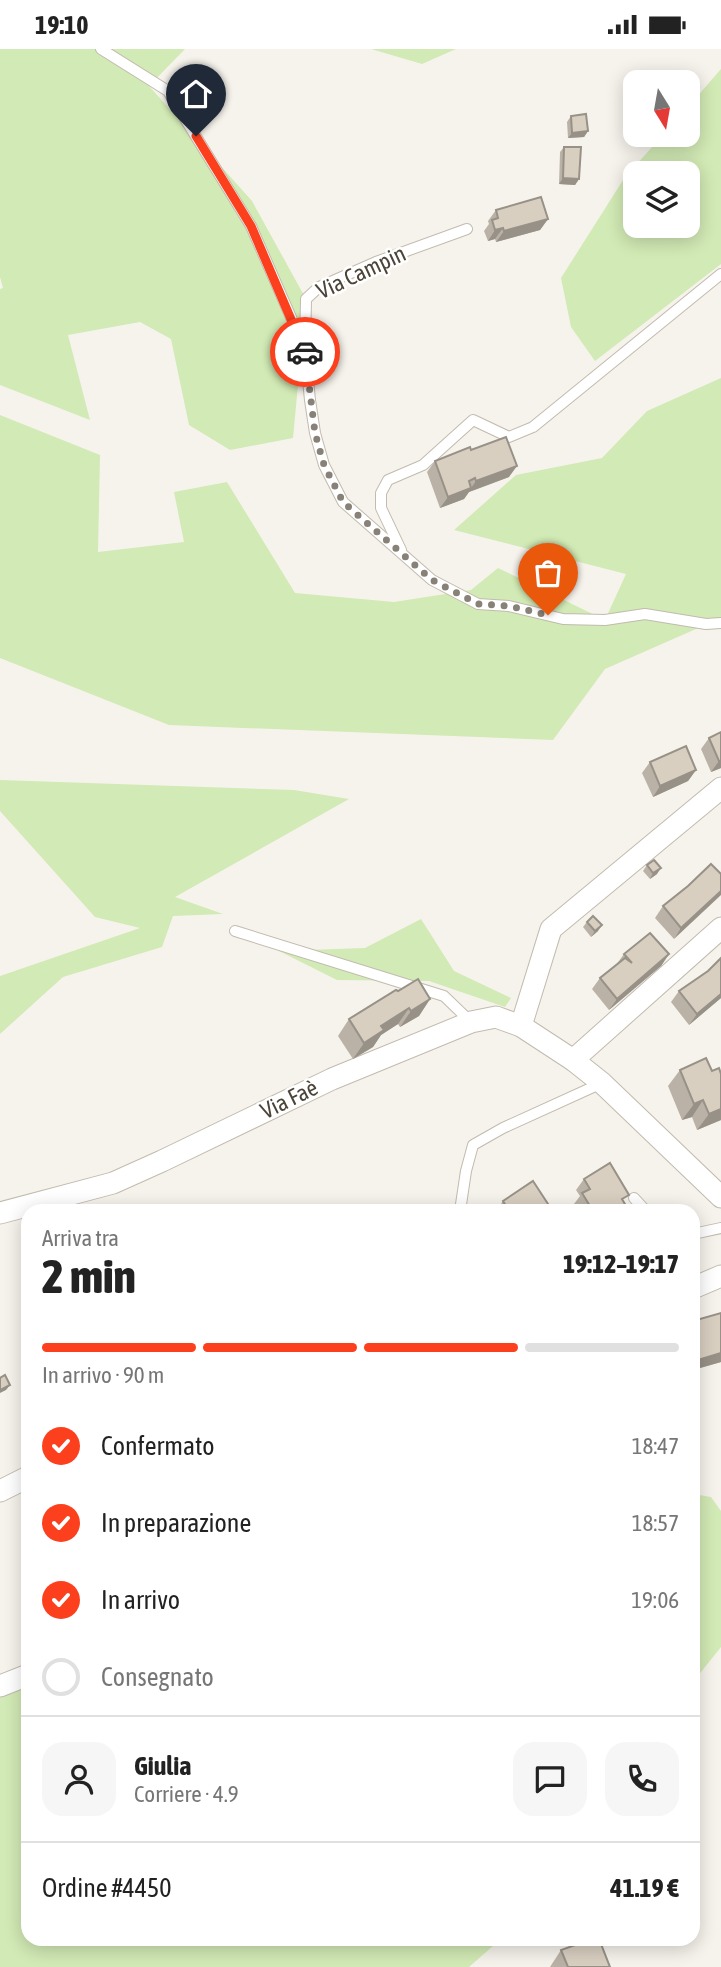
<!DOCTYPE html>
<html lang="it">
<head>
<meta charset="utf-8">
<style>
  :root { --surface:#fff; --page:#f6f6f6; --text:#222; --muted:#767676; --line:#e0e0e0; --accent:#fc3f1d }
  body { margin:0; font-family:"Asap Condensed",sans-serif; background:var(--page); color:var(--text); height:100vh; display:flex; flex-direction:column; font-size:26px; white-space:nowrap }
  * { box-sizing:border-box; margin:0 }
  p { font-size:23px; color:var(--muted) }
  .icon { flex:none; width:38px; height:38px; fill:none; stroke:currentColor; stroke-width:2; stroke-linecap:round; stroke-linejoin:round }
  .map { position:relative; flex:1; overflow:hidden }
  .sheet { position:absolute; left:21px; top:1155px; width:679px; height:742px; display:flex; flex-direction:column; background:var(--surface); border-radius:21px; box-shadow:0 4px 18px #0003 }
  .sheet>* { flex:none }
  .needle { width:46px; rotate:169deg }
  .buttons { position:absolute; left:623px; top:21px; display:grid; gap:14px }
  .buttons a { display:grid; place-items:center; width:77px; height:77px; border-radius:14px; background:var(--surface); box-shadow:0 4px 18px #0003; font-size:35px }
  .pin { position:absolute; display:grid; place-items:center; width:60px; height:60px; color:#fff; margin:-72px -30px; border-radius:50% 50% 50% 0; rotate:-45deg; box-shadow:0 0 7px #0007 }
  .pin .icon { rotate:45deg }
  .courier { position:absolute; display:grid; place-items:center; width:70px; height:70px; margin:-35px; border:5px solid #fc3f1d; border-radius:50%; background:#fff; color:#222; box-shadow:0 2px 9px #0007 }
  .headline em { font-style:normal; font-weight:800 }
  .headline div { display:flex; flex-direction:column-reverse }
  .headline { display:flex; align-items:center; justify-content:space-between; height:119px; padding:0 21px }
  h1 { font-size:46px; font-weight:800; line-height:52px }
  .bar { display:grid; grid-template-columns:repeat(4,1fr); gap:10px 7px; align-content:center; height:84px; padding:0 21px }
  .bar i { height:9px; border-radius:5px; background:var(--line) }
  .bar .active { background:var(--accent) }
  .bar p { grid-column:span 4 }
  .line { display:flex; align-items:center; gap:18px; padding:0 21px; border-top:2px solid var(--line) }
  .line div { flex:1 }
  .round { display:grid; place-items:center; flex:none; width:74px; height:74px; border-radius:21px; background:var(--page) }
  ol { padding:0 21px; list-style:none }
  li { display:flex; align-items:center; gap:21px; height:77px }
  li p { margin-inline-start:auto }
  li .icon { padding:7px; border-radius:50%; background:var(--accent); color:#fff; stroke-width:4 }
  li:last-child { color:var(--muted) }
  li i { width:38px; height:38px; border:4px solid var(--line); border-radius:50% }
  .status { display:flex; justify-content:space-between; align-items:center; height:49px; padding:0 35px; background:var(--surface); direction:ltr }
  .status svg { height:19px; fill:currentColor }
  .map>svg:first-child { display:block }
  .green { fill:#d2eab5; fill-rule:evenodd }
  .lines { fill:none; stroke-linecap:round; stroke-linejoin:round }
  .lane-casing { stroke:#c2bbae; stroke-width:12 }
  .street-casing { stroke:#c2bbae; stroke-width:23 }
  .lane { stroke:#fff; stroke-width:10 }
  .street { stroke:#fff; stroke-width:21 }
  .wall { fill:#bab2a6 }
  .shaded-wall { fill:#979187 }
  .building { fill:#d8cfc1; stroke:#979187; stroke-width:2 }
  .done { stroke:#878178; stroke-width:7; stroke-dasharray:0 12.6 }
  .route { stroke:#fc3f1d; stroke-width:9 }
  .labels { text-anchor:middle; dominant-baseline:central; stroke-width:5; stroke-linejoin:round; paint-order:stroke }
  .street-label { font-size:23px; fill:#4b4439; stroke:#fff }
</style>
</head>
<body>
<div class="status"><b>19:10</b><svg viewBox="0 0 49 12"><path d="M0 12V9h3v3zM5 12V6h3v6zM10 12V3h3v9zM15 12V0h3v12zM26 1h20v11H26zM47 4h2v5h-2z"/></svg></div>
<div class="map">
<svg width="721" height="1918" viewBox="0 0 721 1918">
  <rect width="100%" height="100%" fill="#f6f3ec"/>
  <g class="green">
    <path d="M0,0H185L149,37L252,152L306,250L293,389L230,401L189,376L171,290L140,273L68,286L90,371L0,336V240L3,239L0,228Z"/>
    <path d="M371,0H456L422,15Z"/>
    <path d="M721,20V215L595,312L571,278L561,229L625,128L663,86H688V58ZM635,124H688V177H635Z"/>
    <path d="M721,329V569L605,620L553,691L169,676L0,609V366L100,406L98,503L184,493L174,443L227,433L295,544L394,553L471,541L498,519L605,571L626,525L454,481L516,426L602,409L647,362Z"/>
    <path d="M0,731L294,741L349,750L175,848L223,865L173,867L162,898L63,928L0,985V927L140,879L95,868L0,762Z"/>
    <path d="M421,870L454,922L511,949L505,958L429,932L337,931L279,902L365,899Z"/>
    <path d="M693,1445L711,1448L721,1462V1598L693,1633Z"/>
    <path d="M28,1624V1890H501L469,1918H0V1626Z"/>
  </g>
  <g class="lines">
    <defs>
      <g id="lane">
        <path d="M101,0L168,42L251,177L303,296"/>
        <path d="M467,180L376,213L319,238L306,250L305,302L310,351L315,384L324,416L343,453L432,531L478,555L509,557L563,570L605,571L645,565L706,575L721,574"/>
        <path d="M401,501L381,459V444L388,431L423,416L473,371L509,388L533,378L721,225"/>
        <path d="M235,882L444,947L471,973"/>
        <path d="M634,1149L646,1162"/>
        <path d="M460,1162L466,1122L473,1096L503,1079L602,1034"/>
        <path d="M693,1185L721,1179"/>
      </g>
      <g id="street">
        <path d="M521,977L551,880L721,739"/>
        <path d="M573,1011L721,879"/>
        <path d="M0,1164L113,1134L162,1112L332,1030L471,973L496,968L521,977L573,1011L602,1034L721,1148"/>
        <path d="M693,1239L721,1227"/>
        <path d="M0,1442L28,1428"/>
        <path d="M0,1637L28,1626"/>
      </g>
    </defs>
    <use href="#lane" class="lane-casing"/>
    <use href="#street" class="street-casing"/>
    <use href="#lane" class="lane"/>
    <use href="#street" class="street"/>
  </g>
  <g class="wall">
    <path d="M571,67L588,82L584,88L568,89L567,73Z"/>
    <path d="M564,98L579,130L575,136L559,135L560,103Z"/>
    <path d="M496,161L548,170L540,181L496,193L495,190L488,192L484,182L489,175L488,172Z"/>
    <path d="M471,401L509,428L469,443L464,450L440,459L427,423L435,412Z"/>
    <path d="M721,683V719L711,723L701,700L709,689Z"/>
    <path d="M650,713L696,721L688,732L653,748L642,724Z"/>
    <path d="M647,816L657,825L650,830L643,822Z"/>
    <path d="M721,825L674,890L655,869L663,857Z"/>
    <path d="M587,873L598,882L591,888L583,878Z"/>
    <path d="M624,905H669L661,917L609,961L592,940L600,929L616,916Z"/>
    <path d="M721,909V949L689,976L671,953L679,942L708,922Z"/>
    <path d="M398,942L430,950L419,967L400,978L398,975L381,986L373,998L353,1010L338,987L349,970Z"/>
    <path d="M680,1021L712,1022L721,1025V1071L697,1081L692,1068L682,1071L668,1037Z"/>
    <path d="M584,1130L624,1154L629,1162H578L574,1155L580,1147L576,1141Z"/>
    <path d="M503,1152L547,1162H496Z"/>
    <path d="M721,1264V1313L693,1321V1272Z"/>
    <path d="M561,1901L610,1918H550Z"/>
  </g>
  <g class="shaded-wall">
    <path d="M588,82L584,88L568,89L572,84Z"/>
    <path d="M563,129L579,130L575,136L559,135Z"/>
    <path d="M548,170L540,181L496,193L504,182Z"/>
    <path d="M503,179L495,190L488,192L495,181Z"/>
    <path d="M517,417L509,428L469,443L464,450L440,459L448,448L471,439L476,432Z"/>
    <path d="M719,712H721V719L711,723Z"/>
    <path d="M696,721L688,732L653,748L660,737Z"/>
    <path d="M661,819L657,825L650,830L653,824Z"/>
    <path d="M721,842V846L674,890L681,879Z"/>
    <path d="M602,876L598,882L591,888L595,882Z"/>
    <path d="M669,905L661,917L609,961L617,950Z"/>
    <path d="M721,945V949L689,976L697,965Z"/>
    <path d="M430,950L419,967L400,978L411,962Z"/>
    <path d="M409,959L398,975L381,986L373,998L353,1010L364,994L381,977Z"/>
    <path d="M703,1051L692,1068L682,1071L694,1055Z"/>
    <path d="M721,1060V1071L697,1081L709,1065Z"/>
    <path d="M721,1304V1313L693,1321V1317L698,1311Z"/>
    <path d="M10,1336L6,1341L0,1344V1341Z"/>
  </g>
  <g class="building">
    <path d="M586,65L588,82L572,84L571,67Z"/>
    <path d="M564,98H581L579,130L563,129Z"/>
    <path d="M541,148L548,170L504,182L503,179L495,181L492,171L498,169L496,161Z"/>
    <path d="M506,388L517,417L476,432L475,429L469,432L471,439L448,448L435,412L470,398L471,401Z"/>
    <path d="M721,683V712H719L709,689Z"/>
    <path d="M686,697L696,721L660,737L650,713Z"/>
    <path d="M654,811L661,819L653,824L647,816Z"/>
    <path d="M711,815L721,825V842L681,879L663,857L688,837Z"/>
    <path d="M593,867L602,876L595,882L587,873Z"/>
    <path d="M650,884L669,905L617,950L600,929L625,909L632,914L624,905Z"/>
    <path d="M721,909V945L697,965L679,942L708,922Z"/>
    <path d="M418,930L430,950L411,962L409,959L381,977L384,981L364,994L349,970L396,941L398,942Z"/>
    <path d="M706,1009L712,1022L719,1019L721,1025V1060L709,1065L703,1051L694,1055L680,1021Z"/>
    <path d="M610,1114L629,1146L622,1150L629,1162H593L582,1144L590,1140L584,1130Z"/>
    <path d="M533,1132L550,1158L545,1162H509L503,1152Z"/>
    <path d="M721,1264V1304L698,1311L693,1295V1272Z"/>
    <path d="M5,1326L10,1336L0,1341V1329Z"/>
    <path d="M592,1890H599L610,1918H568L561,1901Z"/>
  </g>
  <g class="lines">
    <path class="done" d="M305,303L315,384L324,416L343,453L432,531L478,555L509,557L548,566"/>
    <path class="route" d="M196,87L251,177L305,303"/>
  </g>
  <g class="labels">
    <g class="street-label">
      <text transform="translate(361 223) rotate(-25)">Via Campin</text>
      <text transform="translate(289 1050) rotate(-26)">Via Faè</text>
    </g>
  </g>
</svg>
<div class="buttons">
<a><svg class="needle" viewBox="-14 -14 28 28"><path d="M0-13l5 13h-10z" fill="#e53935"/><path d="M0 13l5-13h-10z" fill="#767676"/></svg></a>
<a><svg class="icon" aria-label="layers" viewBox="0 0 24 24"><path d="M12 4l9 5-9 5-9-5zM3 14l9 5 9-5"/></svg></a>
</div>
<div class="pin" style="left:548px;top:566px;background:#ea580c"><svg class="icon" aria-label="bag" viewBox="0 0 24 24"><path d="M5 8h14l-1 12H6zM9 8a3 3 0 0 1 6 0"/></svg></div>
<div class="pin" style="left:196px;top:87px;background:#1f2937"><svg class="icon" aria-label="home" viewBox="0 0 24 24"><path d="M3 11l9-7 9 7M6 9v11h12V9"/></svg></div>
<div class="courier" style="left:305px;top:303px"><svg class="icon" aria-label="car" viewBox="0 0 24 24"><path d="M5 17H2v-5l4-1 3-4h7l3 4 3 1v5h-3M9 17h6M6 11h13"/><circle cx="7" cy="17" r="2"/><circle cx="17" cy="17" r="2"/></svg></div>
<section class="sheet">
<div class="headline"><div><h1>2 min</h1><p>Arriva tra</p></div><em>19:12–19:17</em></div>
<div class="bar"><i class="active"></i><i class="active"></i><i class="active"></i><i></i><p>In arrivo · 90 m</p></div>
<ol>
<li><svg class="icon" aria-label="check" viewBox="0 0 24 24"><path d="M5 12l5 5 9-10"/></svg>Confermato<p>18:47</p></li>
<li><svg class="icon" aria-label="check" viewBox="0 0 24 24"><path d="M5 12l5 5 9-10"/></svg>In preparazione<p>18:57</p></li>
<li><svg class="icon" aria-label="check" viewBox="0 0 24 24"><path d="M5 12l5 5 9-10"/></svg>In arrivo<p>19:06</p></li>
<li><i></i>Consegnato</li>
</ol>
<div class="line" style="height:126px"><a class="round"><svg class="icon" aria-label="person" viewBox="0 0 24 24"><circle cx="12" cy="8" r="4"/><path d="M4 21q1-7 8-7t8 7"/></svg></a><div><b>Giulia</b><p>Corriere · 4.9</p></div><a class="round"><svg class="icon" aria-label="chat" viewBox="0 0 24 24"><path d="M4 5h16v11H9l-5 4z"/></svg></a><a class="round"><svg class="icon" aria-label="phone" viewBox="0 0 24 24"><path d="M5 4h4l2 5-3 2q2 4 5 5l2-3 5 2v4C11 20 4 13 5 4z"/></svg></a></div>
<div class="line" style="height:91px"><div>Ordine #4450</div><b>41.19 €</b></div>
</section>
</div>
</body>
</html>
